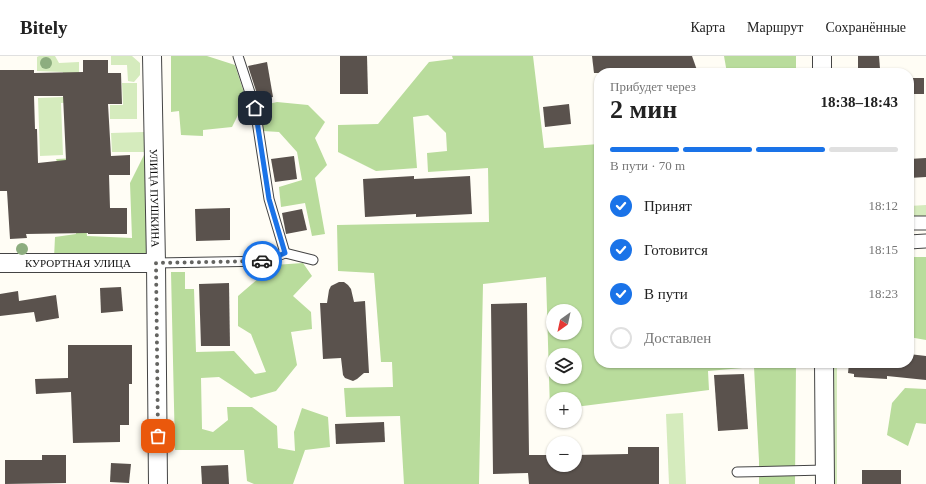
<!DOCTYPE html>
<html lang="ru">
<head>
<meta charset="utf-8">
<style>
  :root { --surface:#fff; --page:#f6f6f6; --text:#222; --muted:#767676; --line:#e0e0e0; --accent:#1a73e8 }
  body { margin:0; font-family:"Times New Roman",serif; background:var(--page); color:var(--text); height:100vh; display:flex; flex-direction:column; font-size:15px; white-space:nowrap }
  * { box-sizing:border-box; margin:0 }
  p { font-size:13px; color:var(--muted) }
  .icon { flex:none; width:22px; height:22px; fill:none; stroke:currentColor; stroke-width:2; stroke-linecap:round; stroke-linejoin:round }
  .map { position:relative; flex:1; overflow:hidden }
  .sheet { position:absolute; left:594px; top:12px; width:320px; height:300px; display:flex; flex-direction:column; background:var(--surface); border-radius:16px; box-shadow:0 1px 3px #0004 }
  .sheet>* { flex:none }
  .needle { width:26px; rotate:213deg }
  .fabs { position:absolute; left:546px; top:248px; display:grid; gap:8px }
  .fabs a { display:grid; place-items:center; width:36px; height:36px; border-radius:50%; background:var(--surface); box-shadow:0 1px 3px #0004; font-size:20px }
  .pin { position:absolute; display:grid; place-items:center; width:34px; height:34px; color:#fff; margin:-17px; border-radius:8px; box-shadow:0 2px 6px #0006 }
  .courier { position:absolute; display:grid; place-items:center; width:40px; height:40px; margin:-20px; border:3px solid #1a73e8; border-radius:50%; background:#fff; color:#222; box-shadow:0 1px 5px #0007 }
  .overview em { font-style:normal; font-weight:700 }
  .overview div { display:flex; flex-direction:column-reverse }
  .overview { display:flex; align-items:center; justify-content:space-between; height:68px; padding:0 16px }
  h1 { font-size:26px; font-weight:700; line-height:30px }
  .bar { display:grid; grid-template-columns:repeat(4,1fr); gap:6px 4px; align-content:center; height:48px; padding:0 16px }
  .bar i { height:5px; border-radius:3px; background:var(--line) }
  .bar .active { background:var(--accent) }
  .bar p { grid-column:span 4 }
  ol { padding:0 16px; list-style:none }
  li { display:flex; align-items:center; gap:12px; height:44px }
  li p { margin-inline-start:auto }
  li .icon { padding:4px; border-radius:50%; background:var(--accent); color:#fff; stroke-width:4 }
  li:last-child { color:var(--muted) }
  li i { width:22px; height:22px; border:2px solid var(--line); border-radius:50% }
  header { display:flex; align-items:center; gap:24px; box-sizing:border-box; height:56px; padding:0 20px; background:var(--surface); border-bottom:1px solid var(--line) }
  header strong { font-size:19px }
  nav { display:flex; gap:22px; margin-inline-start:auto; font-size:14px }
  .map>svg:first-child { display:block }
  .green { fill:#d5ebbd }
  .forest { fill:#b9dc9c; fill-rule:evenodd }
  .building { fill:#5a524d; fill-rule:evenodd }
  .lines { fill:none; stroke-linecap:round; stroke-linejoin:round }
  .service-casing { stroke:#444; stroke-width:11 }
  .pedestrian-casing { stroke:#444; stroke-width:15 }
  .minor-casing { stroke:#444; stroke-width:20 }
  .service { stroke:#fff; stroke-width:9 }
  .pedestrian { stroke:#fff; stroke-width:13 }
  .minor { stroke:#fff; stroke-width:18 }
  .tree { fill:#8dad7f }
  .done { stroke:#646461; stroke-width:4; stroke-dasharray:0 7.2 }
  .route { stroke:#1a73e8; stroke-width:5 }
  .labels { text-anchor:middle; dominant-baseline:central; stroke-width:4; stroke-linejoin:round; paint-order:stroke }
  .street-label { font-size:11px; fill:#111; stroke:#fff }
</style>
</head>
<body>
<header>
<strong>Bitely</strong>
<nav><a>Карта</a><a>Маршрут</a><a>Сохранённые</a></nav>
</header>
<div class="map">
<svg width="926" height="428" viewBox="0 0 926 428">
  <rect width="100%" height="100%" fill="#fffdf5"/>
  <g class="green">
    <path d="M39,0H55L59,7L79,6V46L61,47L63,99L40,100L38,42L63,41V16L37,15V1Z"/>
    <path d="M111,0H132L140,7V19L134,26L128,25L127,9H111Z"/>
    <path d="M122,27H137V63H110V49H123Z"/>
    <path d="M144,76L145,96H112L111,77Z"/>
    <path d="M926,149V162H909V150Z"/>
    <rect x="830" y="307" width="7" height="121"/>
    <path d="M683,357L686,428H669L666,358Z"/>
  </g>
  <g class="forest">
    <path d="M171,0H207L235,9L246,43L232,71L203,74V80L181,79L179,55L171,56Z"/>
    <path d="M452,0H533L544,92L599,88V196L595,204L599,206V307H796L795,428H759V405L754,311L708,315L709,334L575,351V343H553V354H550L546,221L483,228L479,428H404L400,360L346,361L344,332L393,331L392,306H381L374,217L338,215L337,169L489,166L488,112L428,116L427,97L447,95L446,77L428,59L413,61L417,112L376,115L338,96V69L378,68L429,6L453,3ZM553,255H575V277H553ZM553,299H575V321H553Z"/>
    <path d="M724,0H796V17H727Z"/>
    <path d="M277,46L308,49L325,66L315,82L327,109L315,122L325,178L312,180L305,147L281,151L279,131L302,124L297,96L279,76L263,75L260,50Z"/>
    <path d="M144,99L151,100L154,202H54L55,181L76,178L74,151L56,103L79,102L84,142L87,180L132,182L130,127Z"/>
    <path d="M909,201H926V284L909,281Z"/>
    <path d="M303,207L312,220L293,240L311,256L312,273L291,276L297,309L276,335L251,342L219,321L201,322L202,373L213,376L228,364L227,351H252L277,370L278,392L295,395L294,376L302,352L328,361L330,391L305,394L293,428H254L247,425L244,394H175L171,216H185V233H194L196,296L234,295L255,318L266,316L251,278L238,270V240L274,209Z"/>
    <path d="M905,332L926,333V368L916,367L908,390L887,379L892,347Z"/>
  </g>
  <g class="building">
    <path d="M340,0H367L368,38H340Z"/>
    <path d="M592,0H692L698,17H594Z"/>
    <path d="M858,0H879L880,13L858,14Z"/>
    <path d="M83,4H108V17H121L122,48H108L111,100L130,99V119H109L110,152H127V178H88V177L26,178L27,182L10,183L7,135H0V14H34V17L83,16ZM34,40H63L66,104L38,107L37,73H35Z"/>
    <path d="M267,6L273,41L259,44L248,10Z"/>
    <rect x="910" y="22" width="14" height="16"/>
    <path d="M569,48L571,68L545,71L543,51Z"/>
    <path d="M294,100L297,123L275,126L271,103Z"/>
    <path d="M926,102V121L909,122V103Z"/>
    <path d="M414,120V123L470,120L472,158L416,161V158L365,161L363,123Z"/>
    <path d="M230,152V184L196,185L195,153Z"/>
    <path d="M302,153L307,174L286,178L282,157Z"/>
    <path d="M339,226H344L348,229L351,233L354,246L365,245L369,317H364L357,323L353,325L345,322L343,319L341,302L323,303L320,247H327L329,234L331,230Z"/>
    <path d="M229,227L230,290H201L199,228Z"/>
    <path d="M121,231L123,255L101,257L100,232Z"/>
    <path d="M18,235L19,245L56,239L59,262L36,266L34,256L0,260V238Z"/>
    <path d="M527,247L529,399H553V409H575V399L628,398V391H659V428H529L528,417L493,418L491,248Z"/>
    <path d="M68,289H132V328H129V369H120V386L73,387L71,336L36,338L35,323L68,322Z"/>
    <path d="M909,298L926,300V324L887,320V323L854,321V318L848,317L849,307H909Z"/>
    <path d="M744,318L748,373L718,375L714,319Z"/>
    <path d="M384,366L385,386L336,388L335,368Z"/>
    <path d="M42,399H66V427L5,428V404H42Z"/>
    <path d="M111,407L131,408L129,427L110,426Z"/>
    <path d="M228,409L229,428H202L201,410Z"/>
    <rect x="862" y="414" width="39" height="14"/>
  </g>
  <g class="lines">
    <defs>
      <g id="service">
        <path d="M238,0L255,52L269,143L285,197"/>
        <path d="M156,207L266,205L285,197L313,204"/>
        <path d="M737,416L825,414"/>
      </g>
      <g id="pedestrian">
        <path d="M909,167H926"/>
        <path d="M909,186L926,185"/>
      </g>
      <g id="minor">
        <path id="s1" d="M152,0L156,207L158,428"/>
        <path d="M822,0V17"/>
        <path id="s2" d="M0,207H156"/>
        <path d="M824,307L825,428"/>
      </g>
    </defs>
    <use href="#service" class="service-casing"/>
    <use href="#pedestrian" class="pedestrian-casing"/>
    <use href="#minor" class="minor-casing"/>
    <use href="#service" class="service"/>
    <use href="#pedestrian" class="pedestrian"/>
    <use href="#minor" class="minor"/>
  </g>
  <g class="tree">
    <circle cx="46" cy="7" r="6"/>
    <circle cx="22" cy="193" r="6"/>
  </g>
  <g class="lines">
    <path class="done" d="M158,380L156,207L262,205"/>
    <path class="route" d="M255,52L269,143L285,197L266,205H262"/>
  </g>
  <g class="labels">
    <g class="street-label">
      <text stroke="none"><textPath href="#s1" startOffset="142">УЛИЦА ПУШКИНА</textPath></text>
      <text stroke="none"><textPath href="#s2" startOffset="78">КУРОРТНАЯ УЛИЦА</textPath></text>
    </g>
  </g>
</svg>
<div class="fabs">
<a><svg class="needle" viewBox="-14 -14 28 28"><path d="M0-13l5 13h-10z" fill="#e53935"/><path d="M0 13l5-13h-10z" fill="#767676"/></svg></a>
<a><svg class="icon" aria-label="layers" viewBox="0 0 24 24"><path d="M12 4l9 5-9 5-9-5zM3 14l9 5 9-5"/></svg></a>
<a>+</a>
<a>−</a>
</div>
<div class="pin" style="left:158px;top:380px;background:#ea580c"><svg class="icon" aria-label="bag" viewBox="0 0 24 24"><path d="M5 8h14l-1 12H6zM9 8a3 3 0 0 1 6 0"/></svg></div>
<div class="pin" style="left:255px;top:52px;background:#1f2937"><svg class="icon" aria-label="home" viewBox="0 0 24 24"><path d="M3 11l9-7 9 7M6 9v11h12V9"/></svg></div>
<div class="courier" style="left:262px;top:205px"><svg class="icon" aria-label="car" viewBox="0 0 24 24"><path d="M5 17H2v-5l4-1 3-4h7l3 4 3 1v5h-3M9 17h6M6 11h13"/><circle cx="7" cy="17" r="2"/><circle cx="17" cy="17" r="2"/></svg></div>
<section class="sheet">
<div class="overview"><div><h1>2 мин</h1><p>Прибудет через</p></div><em>18:38–18:43</em></div>
<div class="bar"><i class="active"></i><i class="active"></i><i class="active"></i><i></i><p>В пути · 70 m</p></div>
<ol>
<li><svg class="icon" aria-label="check" viewBox="0 0 24 24"><path d="M5 12l5 5 9-10"/></svg>Принят<p>18:12</p></li>
<li><svg class="icon" aria-label="check" viewBox="0 0 24 24"><path d="M5 12l5 5 9-10"/></svg>Готовится<p>18:15</p></li>
<li><svg class="icon" aria-label="check" viewBox="0 0 24 24"><path d="M5 12l5 5 9-10"/></svg>В пути<p>18:23</p></li>
<li><i></i>Доставлен</li>
</ol>
</section>
</div>
</body>
</html>
